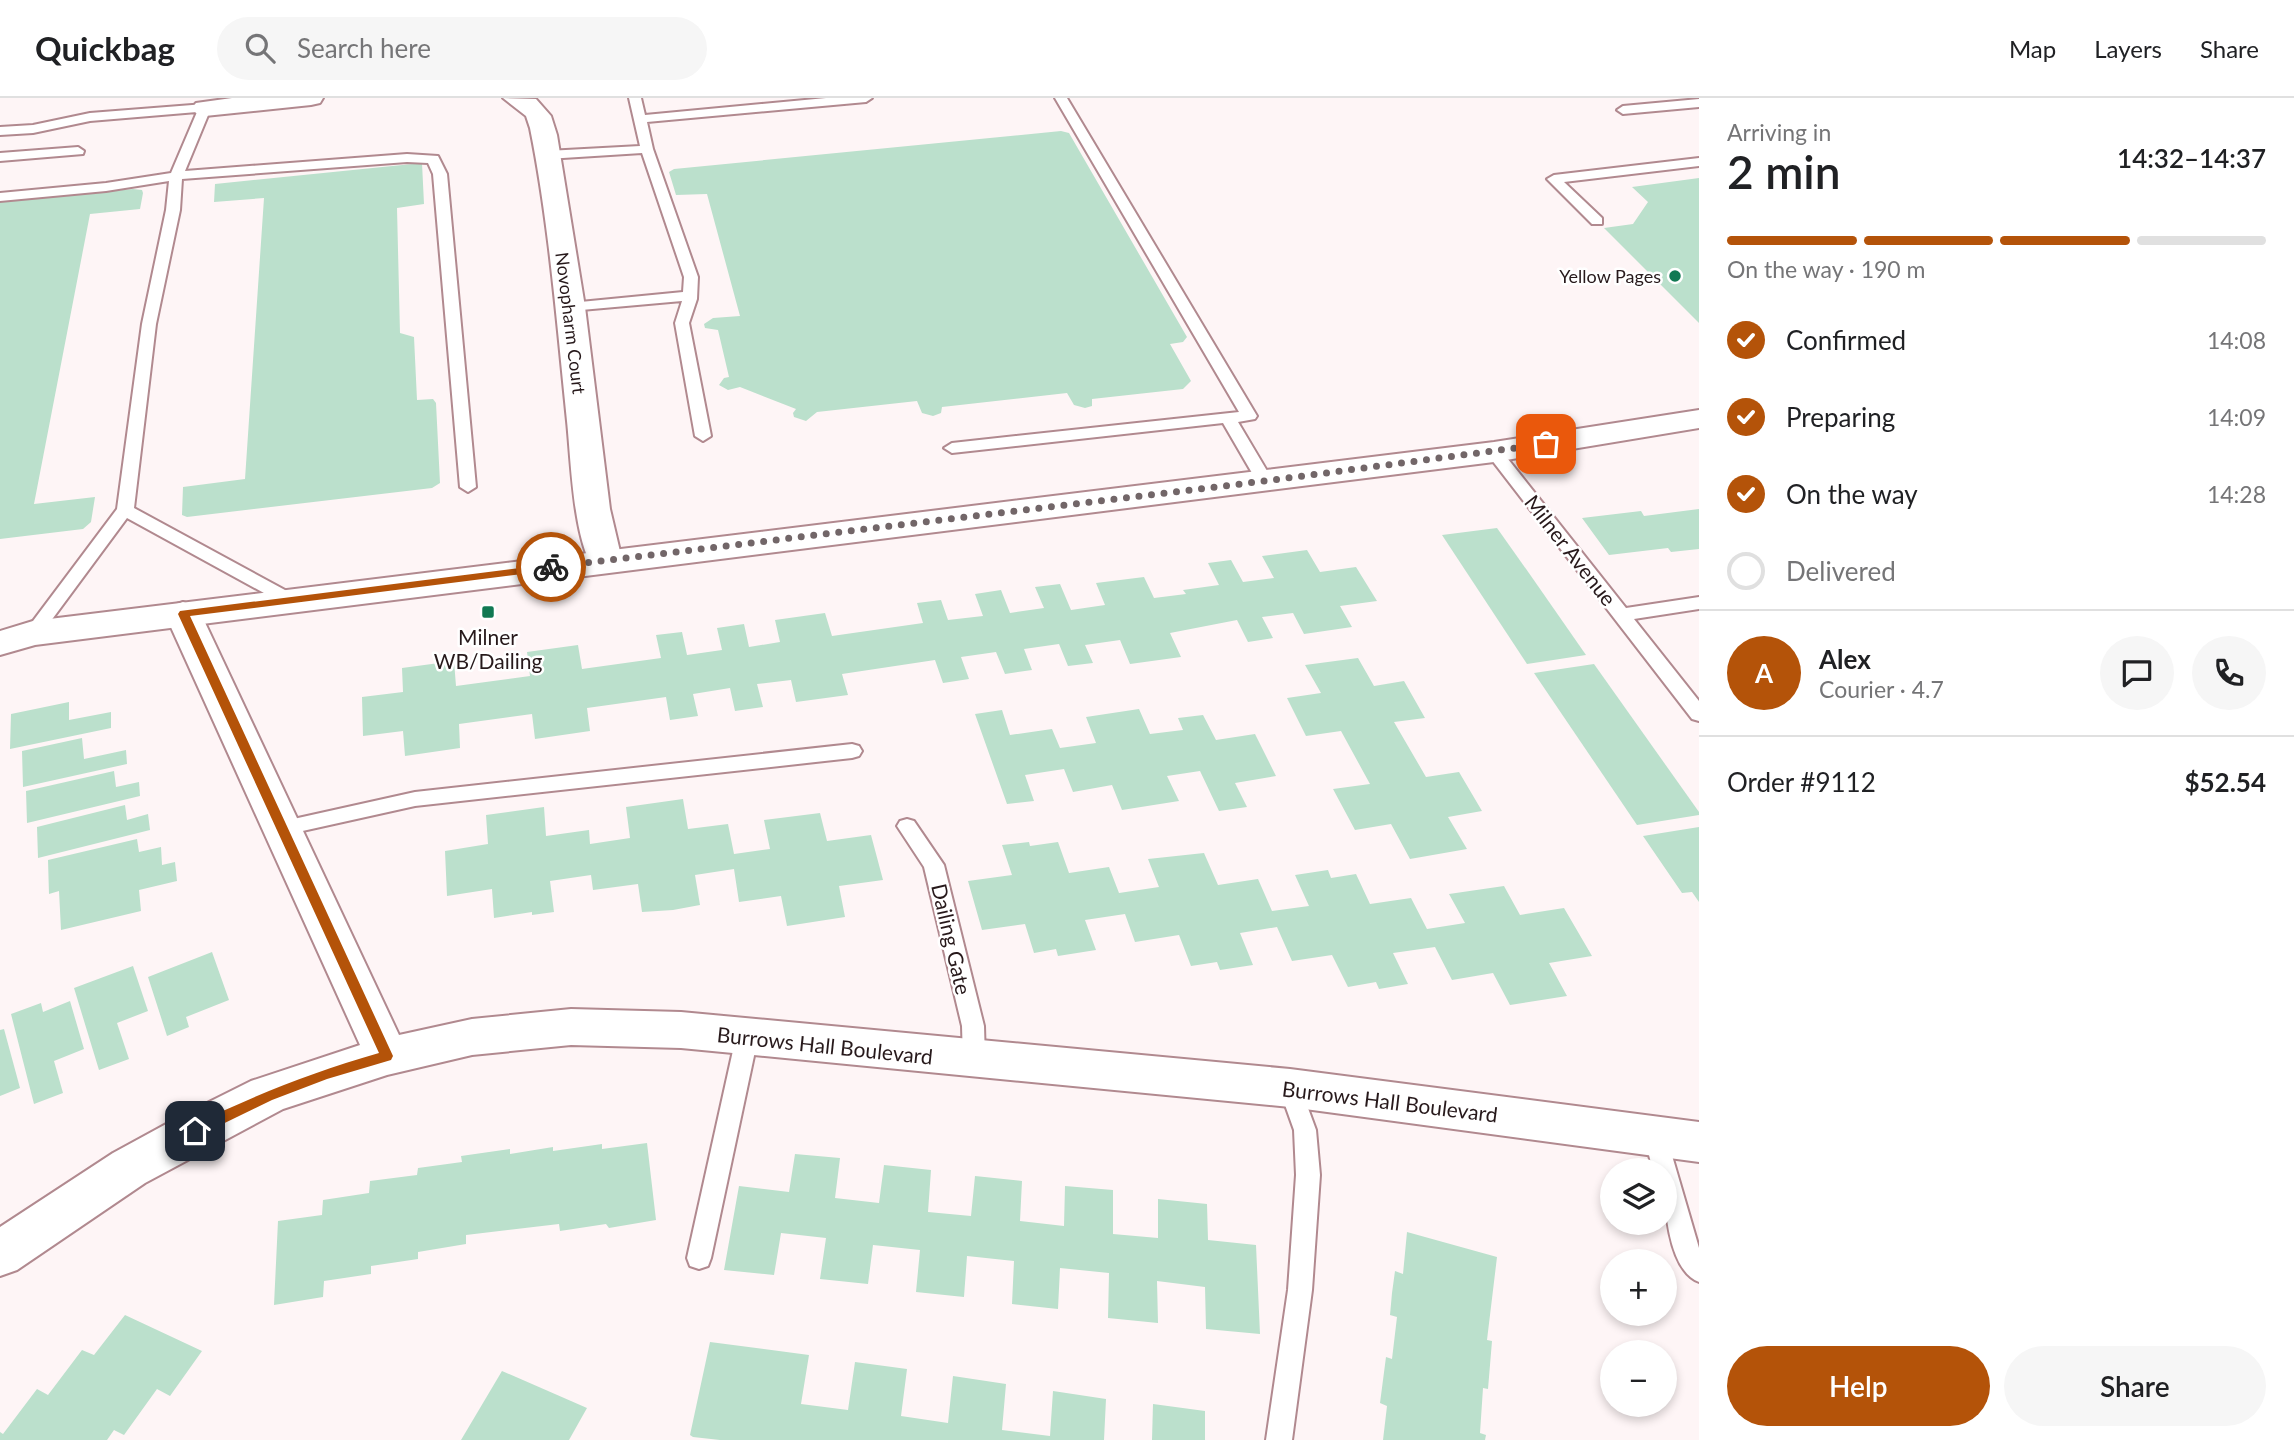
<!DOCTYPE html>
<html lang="en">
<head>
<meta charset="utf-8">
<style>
  :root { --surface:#fff; --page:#f6f6f6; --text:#202124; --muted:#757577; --line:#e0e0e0; --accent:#b45309 }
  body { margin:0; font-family:Lato,sans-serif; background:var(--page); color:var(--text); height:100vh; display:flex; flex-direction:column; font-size:26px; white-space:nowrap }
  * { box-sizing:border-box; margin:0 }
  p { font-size:23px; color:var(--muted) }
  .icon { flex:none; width:38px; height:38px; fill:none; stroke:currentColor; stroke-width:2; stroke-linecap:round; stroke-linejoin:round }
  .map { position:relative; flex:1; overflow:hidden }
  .details { display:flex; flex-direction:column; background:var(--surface); width:595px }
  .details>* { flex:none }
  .fabs { position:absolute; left:1600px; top:1060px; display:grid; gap:14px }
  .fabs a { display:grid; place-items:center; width:77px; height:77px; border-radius:50%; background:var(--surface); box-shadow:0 4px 10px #0003; font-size:35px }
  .pin { position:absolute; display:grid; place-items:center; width:60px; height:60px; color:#fff; margin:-30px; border-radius:14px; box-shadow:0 4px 10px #0006 }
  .courier { position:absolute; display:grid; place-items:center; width:70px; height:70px; margin:-35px; border:5px solid #b45309; border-radius:50%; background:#fff; color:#222; box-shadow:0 2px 9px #0007 }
  .headline em { font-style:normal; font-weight:600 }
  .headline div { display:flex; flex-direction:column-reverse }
  .headline { display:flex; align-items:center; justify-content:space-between; height:119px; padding:0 28px }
  h1 { font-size:46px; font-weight:600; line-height:52px }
  .bar { display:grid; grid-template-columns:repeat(4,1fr); gap:10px 7px; align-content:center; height:84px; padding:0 28px }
  .bar i { height:9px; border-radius:5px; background:var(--line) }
  .bar .active { background:var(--accent) }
  .bar p { grid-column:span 4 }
  .line { display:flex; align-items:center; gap:18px; padding:0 28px; border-top:2px solid var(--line) }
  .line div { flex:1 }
  .round { display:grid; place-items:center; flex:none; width:74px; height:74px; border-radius:37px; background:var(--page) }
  ol { padding:0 28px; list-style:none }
  li { display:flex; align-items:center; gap:21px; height:77px }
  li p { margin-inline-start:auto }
  li .icon { padding:7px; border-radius:50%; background:var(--accent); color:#fff; stroke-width:4 }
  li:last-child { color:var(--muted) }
  li i { width:38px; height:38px; border:4px solid var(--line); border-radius:50% }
  .primary-button { display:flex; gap:14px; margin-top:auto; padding:14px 28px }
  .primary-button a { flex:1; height:80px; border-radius:42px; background:var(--accent); color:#fff; font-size:28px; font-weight:600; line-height:80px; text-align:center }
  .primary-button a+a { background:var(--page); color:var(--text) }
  header { display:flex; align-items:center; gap:42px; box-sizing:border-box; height:98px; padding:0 35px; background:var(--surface); border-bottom:2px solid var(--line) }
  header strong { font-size:33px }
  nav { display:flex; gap:38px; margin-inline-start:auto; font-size:24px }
  .search { width:490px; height:63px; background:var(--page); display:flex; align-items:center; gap:18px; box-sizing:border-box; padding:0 24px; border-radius:38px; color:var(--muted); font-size:26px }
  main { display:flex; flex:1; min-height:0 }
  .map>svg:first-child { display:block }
  .building { fill:#bbe0cc }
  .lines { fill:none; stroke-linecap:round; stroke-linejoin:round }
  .service-casing { stroke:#b1898f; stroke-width:4 }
  .minor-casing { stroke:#b1898f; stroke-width:4 }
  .tertiary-casing { stroke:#b1898f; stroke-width:4 }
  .secondary-casing { stroke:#b1898f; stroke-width:4 }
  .service { fill:#fff; fill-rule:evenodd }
  .minor { fill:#fff; fill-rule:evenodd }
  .tertiary { fill:#fff; fill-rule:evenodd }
  .secondary { fill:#fff; fill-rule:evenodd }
  .route { fill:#b45309 }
  .done { stroke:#726668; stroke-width:7; stroke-dasharray:0 12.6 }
  .poi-dot { fill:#117953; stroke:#fff; stroke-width:2.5 }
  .labels { text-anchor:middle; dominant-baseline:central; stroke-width:5; stroke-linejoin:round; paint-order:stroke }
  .far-poi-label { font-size:18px; fill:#27191b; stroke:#fff; text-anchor:end }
  .far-street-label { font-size:18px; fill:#27191b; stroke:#fff }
  .street-label { font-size:21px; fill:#27191b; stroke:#fff }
  .poi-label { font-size:21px; fill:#27191b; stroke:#fff }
</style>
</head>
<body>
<header>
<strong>Quickbag</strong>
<div class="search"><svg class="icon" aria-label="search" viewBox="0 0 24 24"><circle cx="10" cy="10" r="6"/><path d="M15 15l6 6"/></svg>Search here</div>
<nav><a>Map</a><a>Layers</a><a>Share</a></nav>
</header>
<main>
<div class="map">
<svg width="1699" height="1342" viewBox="0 0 1699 1342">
  <rect width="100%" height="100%" fill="#fef5f6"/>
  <g class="building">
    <path d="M1061,33L1069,35L1187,239L1183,244L1170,246L1191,283L1183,291L1092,301V308L1085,310L1074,307L1067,295L942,309L941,315L933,318L922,315L917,303L817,314L806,323L794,319L793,315L796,311L740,289L728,292L719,287L724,280L729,279L718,232L705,230L704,226L713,220L740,218L707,96L676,97L669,74L674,71Z"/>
    <path d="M422,65L424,106L397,110L400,235L414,239L417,302L433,301L436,305L440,385L432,390L187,419L182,417L183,389L245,381L264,100L214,104L215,86Z"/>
    <path d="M1699,80V225L1604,130L1633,126L1648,104L1632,89Z"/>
    <path d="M133,91L142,92L143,95L140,111L90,116L34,406L95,399L91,424L83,431L0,441V104Z"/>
    <path d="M1699,411V451L1671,454L1668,450L1609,457L1582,420L1641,413L1644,418Z"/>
    <path d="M1497,430L1531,478L1586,557L1527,566L1442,437Z"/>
    <path d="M1307,452L1320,474L1356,469L1377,503L1340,508L1352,529L1304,536L1293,515L1262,519L1273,540L1248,544L1237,522L1170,535L1181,559L1130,566L1120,542L1085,547L1093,565L1068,568L1059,546L1024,551L1032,572L1005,576L996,554L961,559L969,581L943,585L935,562L842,576L848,597L796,604L791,582L757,586L763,609L735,613L730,590L693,596L698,618L670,622L666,599L587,610L590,633L535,641L532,616L459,626L460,650L405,658L403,633L363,638L362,599L403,594L402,570L454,563L456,588L530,578L527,554L578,547L582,571L661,560L656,537L682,534L687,557L722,552L717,530L744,526L749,549L780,544L775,522L825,515L832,538L923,525L917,505L941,502L948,522L983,518L975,496L1001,492L1010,515L1044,510L1035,489L1060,486L1071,512L1105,507L1096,485L1144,479L1154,500L1186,496L1183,492L1219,487L1208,465L1231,462L1243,484L1274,480L1262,458Z"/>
    <path d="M1358,560L1374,588L1404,583L1425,620L1394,624L1426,679L1459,674L1482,713L1448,719L1467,751L1410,761L1391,726L1355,732L1333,691L1370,686L1341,633L1306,638L1287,600L1321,595L1305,567Z"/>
    <path d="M1594,566L1699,714V717L1637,727L1534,575Z"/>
    <path d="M69,604V622L111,614V630L10,651L11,616Z"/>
    <path d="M1139,611L1150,636L1183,632L1178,620L1203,617L1216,642L1255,636L1276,678L1235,685L1247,709L1219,713L1200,673L1167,678L1179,703L1122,712L1112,687L1073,694L1064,671L1025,677L1034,703L1007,706L975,616L1002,612L1010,637L1052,631L1060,650L1096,645L1086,619Z"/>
    <path d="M82,640L84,661L126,652L127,666L23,689L22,653Z"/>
    <path d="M114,673L116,689L139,684L140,698L27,725L26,693Z"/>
    <path d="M683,701L688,731L728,726L734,756L770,751L764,722L820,715L827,743L871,737L883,782L839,788L845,819L787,828L781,798L739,804L734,771L695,777L700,807L673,812L642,814L638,786L593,792L591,777L550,783L554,814L532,817V814L494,820L492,791L447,798L445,753L488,746L486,717L544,709L546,738L589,732L590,746L630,740L626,709Z"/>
    <path d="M125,707L127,722L148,716L150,732L38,760L37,729Z"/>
    <path d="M1699,729V804L1692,794L1682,795L1643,738Z"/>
    <path d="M137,741L139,754L161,749L162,767L175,764L177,783L139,792L141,813L61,832L59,793L49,796L48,762Z"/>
    <path d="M1029,744L1030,748L1058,744L1069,775L1109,769L1119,795L1159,789L1148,761L1204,755L1218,787L1258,781L1272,813L1309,808L1295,777L1328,772L1331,780L1356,776L1370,806L1411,800L1427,831L1465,825L1449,796L1504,788L1520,817L1564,810L1592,858L1549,865L1567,898L1510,907L1493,875L1452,882L1435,849L1393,855L1408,886L1379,891L1376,884L1348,889L1332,857L1292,863L1277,829L1240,835L1253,867L1220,872L1217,864L1191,868L1179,837L1135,844L1125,816L1085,822L1096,852L1058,858L1056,851L1034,855L1025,826L982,832L968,783L1012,777L1002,747Z"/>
    <path d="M212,854L229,902L186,919L189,929L167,938L148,879Z"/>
    <path d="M133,868L148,913L117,925L129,961L99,972L74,890Z"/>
    <path d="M70,903L84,951L54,963L63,995L34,1006L11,916L41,905L43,914Z"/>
    <path d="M4,931L20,990L0,998V932Z"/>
    <path d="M647,1045L656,1122L609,1130L606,1126L560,1133L559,1126L466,1137V1146L418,1154V1161L371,1168V1176L324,1183L323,1199L274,1207L278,1123L322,1117L323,1102L369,1095L370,1083L417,1077L418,1070L462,1064L461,1058L510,1051V1056L553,1049V1053L602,1046V1051Z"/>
    <path d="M795,1056L840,1060L835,1100L879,1105L884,1067L931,1072L928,1114L971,1118L975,1078L1022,1083L1020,1123L1064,1128L1065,1088L1113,1092V1136L1158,1140V1101L1207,1106L1208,1142L1256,1147L1260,1236L1206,1231L1205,1189L1157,1183L1158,1225L1108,1220L1109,1175L1060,1170L1058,1211L1012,1206L1014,1163L967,1158L964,1199L916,1194L920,1152L873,1147L868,1186L820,1181L826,1140L781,1135L774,1177L724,1172L739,1088L789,1094Z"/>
    <path d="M1407,1134L1497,1159L1487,1242L1492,1243L1488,1291L1483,1290L1480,1335L1486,1337L1485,1342H1383L1387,1308L1380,1305L1386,1259L1392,1261L1397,1219L1390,1217L1392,1195L1395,1173L1403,1176Z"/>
    <path d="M125,1217L202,1253L170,1298L157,1291L124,1337L114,1332L107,1342H0V1334L3,1336L37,1291L48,1297L82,1252L94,1257Z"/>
    <path d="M710,1244L809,1257L801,1306L848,1312L855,1264L907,1271L901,1318L948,1325L953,1278L1006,1286L1002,1332L1050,1338L1053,1293L1106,1301L1104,1342H720L693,1339L690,1337Z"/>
    <path d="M502,1273L587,1310L569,1342H461Z"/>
    <path d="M1153,1306L1205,1313V1342H1152Z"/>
  </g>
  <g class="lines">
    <defs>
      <g id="service">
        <path d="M629,0H641L645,17L826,0H872L866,4L647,24L653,51L698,179L697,201L689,225L711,338L703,343L695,338L675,225L682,203L570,213L563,209L570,205L683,194L684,179L642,55L547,61L541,57L547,53L640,48Z"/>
        <path d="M1055,0H1067L1257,318L1255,321L1238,324L1273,383L1271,387H1259L1223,325L952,355L944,350L952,345L1239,314Z"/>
        <path d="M1699,1V9L1623,16L1617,12L1623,8Z"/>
        <path d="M205,6L211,10L185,73L407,56L438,58L447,76L476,389L468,394L460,389L433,76L428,65L407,64L182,81L180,112L156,226L134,410L296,498L299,502L290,508L284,506L127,420L39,539H27L24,535L117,411L142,226L166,112L169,83L106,93L0,103V95L106,85L171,75L197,14L90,23L33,35L0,37V29L33,27L90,15Z"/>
        <path d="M78,49L84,53L83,56L0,63V55Z"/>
        <path d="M1699,60V68L1564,84L1602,120V126H1592L1547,81L1554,77Z"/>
        <path d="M1494,349L1500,351L1626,510L1699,499V511L1634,521L1699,603V623L1692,621L1488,357L1486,354L1488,351Z"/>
        <path d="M852,646L859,648L862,653L859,658L852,660L415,708L280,738L273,736L270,731L273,726L280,724L415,694Z"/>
        <path d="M907,721L914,723L944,767L984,928L985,962L982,969L974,971L966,969L963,962L962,928L924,769L897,728L900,723Z"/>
        <path d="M747,930L755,933L758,939L711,1160L708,1168L699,1171L690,1168L687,1160L736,939L739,933Z"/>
        <path d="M1290,980L1298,983L1316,1032L1320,1077L1312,1192L1292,1342H1266L1288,1192L1296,1077L1294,1032L1279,990L1282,983Z"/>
        <path d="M1655,1027L1663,1030L1666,1037L1699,1150V1184C1667,1172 1664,1103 1664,1073H1653L1644,1037L1647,1030Z"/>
      </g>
      <g id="minor">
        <path d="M232,0H323L320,5L311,7L205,18L196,15L192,10L196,5Z"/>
        <path d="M503,0L536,1L551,18L557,37L585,209L610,411L622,462L617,470L605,473L593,470C573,438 571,361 567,323C557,227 549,124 530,30L526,18Z"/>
      </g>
      <path id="tertiary" d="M183,504L195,508L201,516L399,937L472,921L571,911L681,914L1290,971L1699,1024V1064L1290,1009L681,950L571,947L472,957L387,977L283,1011L145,1085L17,1172L0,1178V1129L113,1055L179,1019L251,983L360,947L165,516L171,508Z"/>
      <path id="secondary" d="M1699,312V330L1494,364L35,547L0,557V533L33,523L1494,344Z"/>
    </defs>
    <use href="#service" class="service-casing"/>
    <use href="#minor" class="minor-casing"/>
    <use href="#tertiary" class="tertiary-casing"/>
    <use href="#secondary" class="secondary-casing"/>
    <use href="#service" class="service"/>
    <use href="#minor" class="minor"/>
    <use href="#tertiary" class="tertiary"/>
    <use href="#secondary" class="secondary"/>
  </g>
  <path class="route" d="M551,466L556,469L554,472L190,518L393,958L391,962L327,981L272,1002L200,1037H191V1028C255,997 310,975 379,955L178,516L180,513Z"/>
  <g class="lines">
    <path class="done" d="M551,469L1265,383L1546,346"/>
  </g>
  <g class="poi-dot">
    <circle cx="1675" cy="178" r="7"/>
    <rect x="481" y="507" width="14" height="14" rx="3.5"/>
  </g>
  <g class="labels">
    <g class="far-poi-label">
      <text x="1661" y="178">Yellow Pages</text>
    </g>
    <g class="far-street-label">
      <text transform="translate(571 225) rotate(83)">Novopharm Court</text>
    </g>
    <g class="street-label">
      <text transform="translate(1571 452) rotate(52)">Milner Avenue</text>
      <text transform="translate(952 841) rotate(77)">Dailing Gate</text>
      <text transform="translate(825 947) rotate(6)">Burrows Hall Boulevard</text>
      <text transform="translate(1390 1003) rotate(7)">Burrows Hall Boulevard</text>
    </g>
    <g class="poi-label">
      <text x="488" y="538">Milner<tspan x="488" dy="24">WB/Dailing</tspan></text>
    </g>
  </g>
</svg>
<div class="fabs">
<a><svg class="icon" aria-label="layers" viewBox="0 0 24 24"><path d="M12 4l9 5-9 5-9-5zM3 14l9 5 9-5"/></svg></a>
<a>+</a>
<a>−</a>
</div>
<div class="pin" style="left:1546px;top:346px;background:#ea580c"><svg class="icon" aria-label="bag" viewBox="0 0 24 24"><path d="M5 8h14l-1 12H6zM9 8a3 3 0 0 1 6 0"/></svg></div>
<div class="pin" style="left:195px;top:1033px;background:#1f2937"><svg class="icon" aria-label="home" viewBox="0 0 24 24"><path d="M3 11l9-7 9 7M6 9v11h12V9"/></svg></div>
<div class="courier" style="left:551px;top:469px"><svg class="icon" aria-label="bike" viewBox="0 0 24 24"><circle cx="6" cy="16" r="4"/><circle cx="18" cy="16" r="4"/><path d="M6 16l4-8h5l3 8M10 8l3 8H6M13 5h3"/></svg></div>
</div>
<section class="details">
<div class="headline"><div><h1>2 min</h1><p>Arriving in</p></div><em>14:32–14:37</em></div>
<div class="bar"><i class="active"></i><i class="active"></i><i class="active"></i><i></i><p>On the way · 190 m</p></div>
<ol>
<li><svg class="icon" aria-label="check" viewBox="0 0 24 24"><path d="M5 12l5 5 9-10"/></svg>Confirmed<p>14:08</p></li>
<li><svg class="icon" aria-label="check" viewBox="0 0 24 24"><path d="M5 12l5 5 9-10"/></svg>Preparing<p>14:09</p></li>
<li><svg class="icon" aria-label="check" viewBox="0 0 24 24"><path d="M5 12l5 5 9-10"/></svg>On the way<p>14:28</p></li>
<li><i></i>Delivered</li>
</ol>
<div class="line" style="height:126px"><b class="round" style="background:var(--accent);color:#fff">A</b><div><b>Alex</b><p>Courier · 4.7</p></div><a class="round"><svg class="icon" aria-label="chat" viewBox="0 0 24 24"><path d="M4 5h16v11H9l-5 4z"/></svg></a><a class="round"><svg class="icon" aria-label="phone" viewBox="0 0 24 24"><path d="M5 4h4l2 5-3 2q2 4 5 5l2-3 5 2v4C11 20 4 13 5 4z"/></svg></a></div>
<div class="line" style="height:91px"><div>Order #9112</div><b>$52.54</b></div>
<div class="primary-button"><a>Help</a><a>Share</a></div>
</section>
</main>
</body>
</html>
